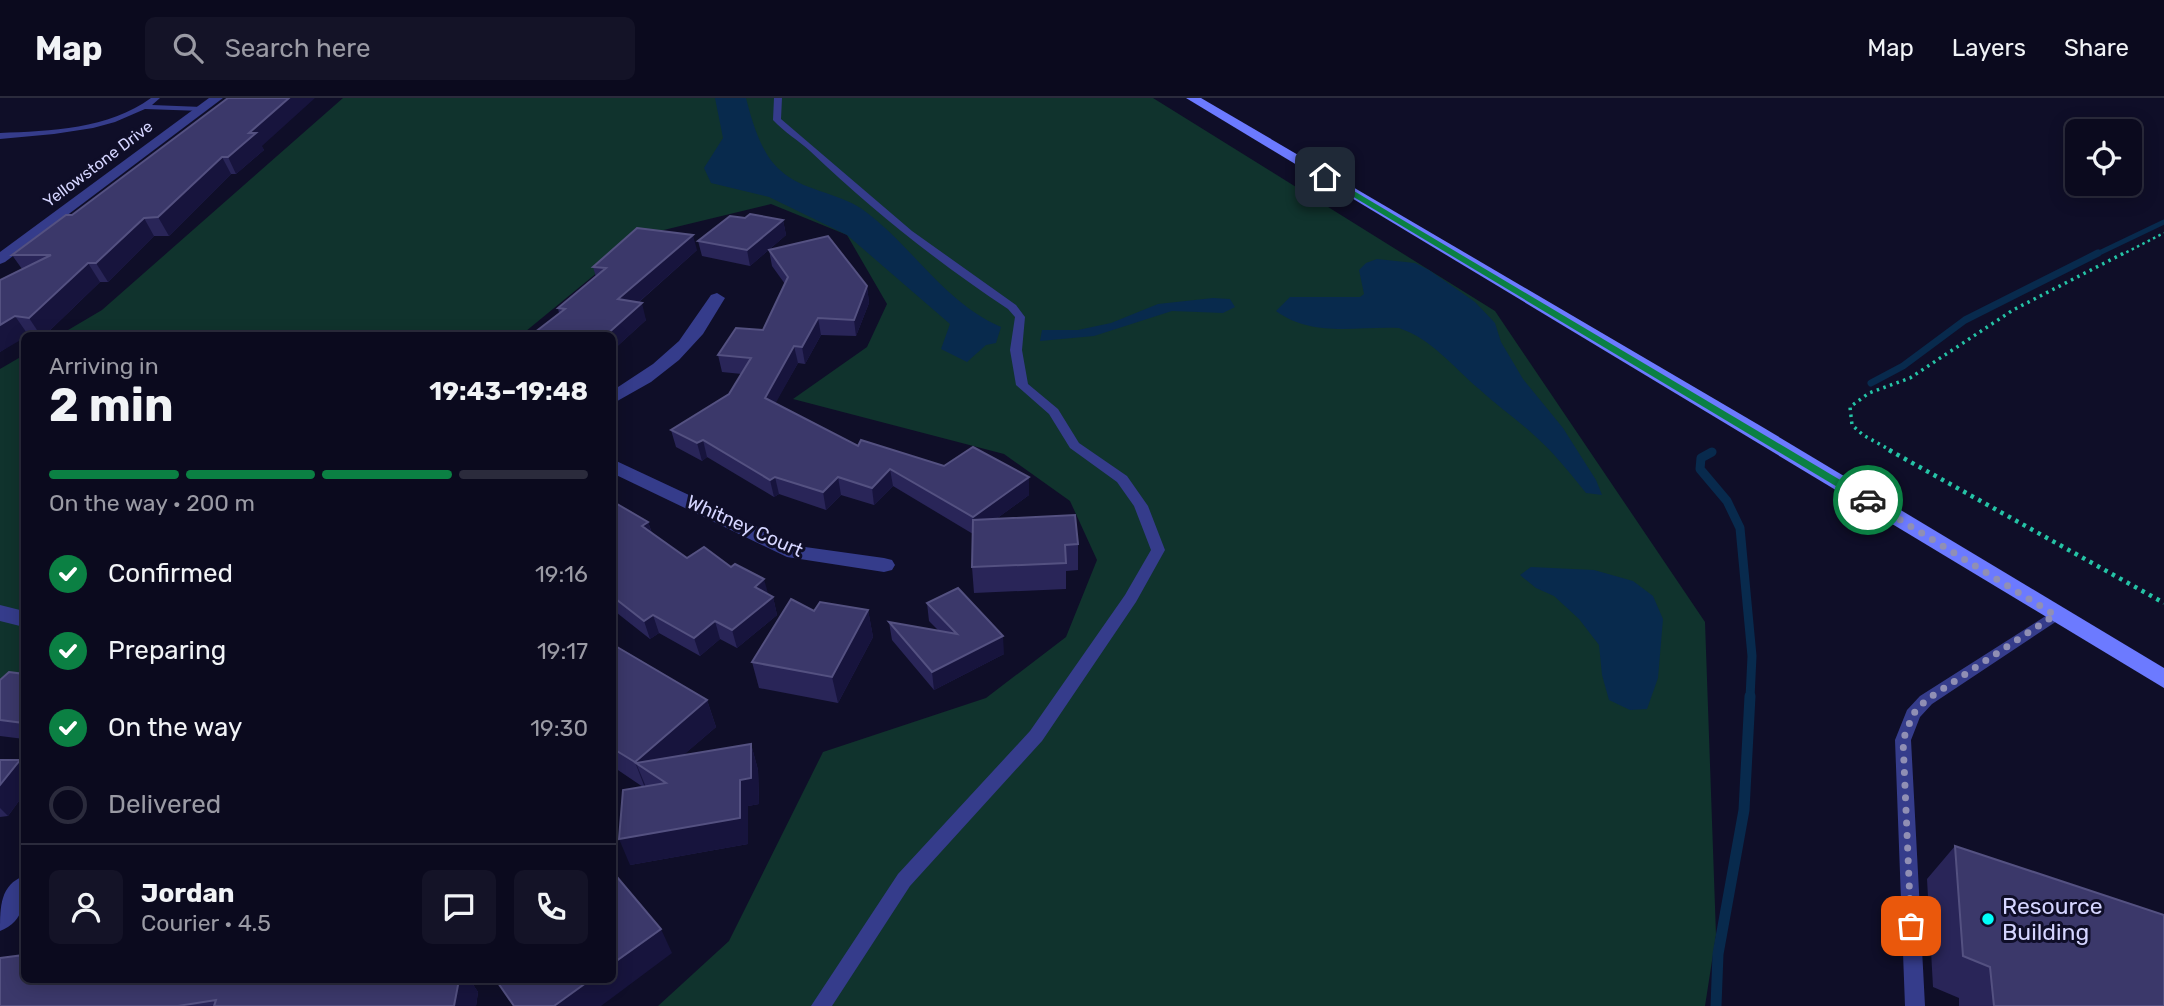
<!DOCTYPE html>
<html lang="en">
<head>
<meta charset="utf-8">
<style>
  :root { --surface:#0b0a1e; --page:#141327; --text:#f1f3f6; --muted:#9a9aa4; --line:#2b2b3c; --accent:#0b8043 }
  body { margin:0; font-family:Rubik,sans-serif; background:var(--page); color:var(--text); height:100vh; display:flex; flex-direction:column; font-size:26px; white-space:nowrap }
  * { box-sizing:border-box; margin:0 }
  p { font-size:23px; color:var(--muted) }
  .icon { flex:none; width:38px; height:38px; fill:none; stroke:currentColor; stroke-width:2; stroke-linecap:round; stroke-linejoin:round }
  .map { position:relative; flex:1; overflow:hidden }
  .panel { position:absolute; left:21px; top:234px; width:595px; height:651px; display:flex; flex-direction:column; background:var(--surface); border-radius:10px; box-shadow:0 4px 18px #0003,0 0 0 2px var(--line) }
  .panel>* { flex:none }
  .controls { position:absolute; left:2065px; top:21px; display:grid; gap:14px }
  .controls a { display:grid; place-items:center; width:77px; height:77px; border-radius:10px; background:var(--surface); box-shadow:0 4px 18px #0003,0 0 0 2px var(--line); font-size:35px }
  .pin { position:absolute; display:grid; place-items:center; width:60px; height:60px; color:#fff; margin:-30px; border-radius:14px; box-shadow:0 4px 10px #0006 }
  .courier { position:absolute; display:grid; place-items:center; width:70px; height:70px; margin:-35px; border:5px solid #0b8043; border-radius:50%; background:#fff; color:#222; box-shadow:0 2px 9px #0007 }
  .headline em { font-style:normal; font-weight:700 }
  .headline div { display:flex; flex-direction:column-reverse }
  .headline { display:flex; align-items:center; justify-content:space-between; height:119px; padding:0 28px }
  h1 { font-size:46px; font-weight:700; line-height:52px }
  .bar { display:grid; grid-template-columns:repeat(4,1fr); gap:10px 7px; align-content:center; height:84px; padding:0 28px }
  .bar i { height:9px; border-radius:5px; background:var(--line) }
  .bar .on { background:var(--accent) }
  .bar p { grid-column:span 4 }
  .line { display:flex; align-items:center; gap:18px; padding:0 28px; border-top:2px solid var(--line) }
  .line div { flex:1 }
  .round { display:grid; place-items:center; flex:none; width:74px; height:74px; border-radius:10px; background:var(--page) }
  ol { padding:0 28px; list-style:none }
  li { display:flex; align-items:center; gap:21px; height:77px }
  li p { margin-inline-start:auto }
  li .icon { padding:7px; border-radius:50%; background:var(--accent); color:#fff; stroke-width:4 }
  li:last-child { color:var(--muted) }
  li i { width:38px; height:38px; border:4px solid var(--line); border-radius:50% }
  header { display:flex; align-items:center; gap:42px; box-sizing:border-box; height:98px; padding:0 35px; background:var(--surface); border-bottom:2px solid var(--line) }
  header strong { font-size:33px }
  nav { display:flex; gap:38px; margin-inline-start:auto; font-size:24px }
  .search { width:490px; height:63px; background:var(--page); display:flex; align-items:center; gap:18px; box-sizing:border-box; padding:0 24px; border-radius:10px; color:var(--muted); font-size:26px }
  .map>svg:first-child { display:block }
  .green { fill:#10332d }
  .water { fill:#082a4d }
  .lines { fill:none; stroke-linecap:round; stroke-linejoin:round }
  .stream-far3 { stroke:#082a4d; stroke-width:5 }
  .stream-far2 { stroke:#082a4d; stroke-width:7 }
  .stream-far1 { stroke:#082a4d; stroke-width:9 }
  .stream { stroke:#082a4d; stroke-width:11 }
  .path-far2 { stroke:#25c3a6; stroke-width:2.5; stroke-dasharray:2.5 3.5; stroke-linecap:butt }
  .path-far1 { stroke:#25c3a6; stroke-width:3.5; stroke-dasharray:2.5 4.5; stroke-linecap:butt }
  .path { stroke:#25c3a6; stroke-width:4.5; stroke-dasharray:3.5 5; stroke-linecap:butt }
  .lane { fill:#353c8b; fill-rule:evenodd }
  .street { fill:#353c8b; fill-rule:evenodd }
  .secondary { fill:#6c7aff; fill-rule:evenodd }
  .wall { fill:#292558 }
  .shaded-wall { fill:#17143d }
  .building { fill:#3b386a; stroke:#545181; stroke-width:2 }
  .route { fill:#0b8043 }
  .done { stroke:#908fb4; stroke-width:7; stroke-dasharray:0 12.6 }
  .poi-dot { fill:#01fff9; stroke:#0f0e28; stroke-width:2.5 }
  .labels { text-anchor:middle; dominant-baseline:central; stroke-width:6; stroke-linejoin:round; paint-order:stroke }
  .far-street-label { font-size:16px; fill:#d5d5ff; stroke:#0f0e28 }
  .street-label { font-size:19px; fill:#d5d5ff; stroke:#0f0e28 }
  .near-poi-label { font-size:23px; fill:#d5d5ff; stroke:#0f0e28; text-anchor:start }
</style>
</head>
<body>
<header>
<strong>Map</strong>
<div class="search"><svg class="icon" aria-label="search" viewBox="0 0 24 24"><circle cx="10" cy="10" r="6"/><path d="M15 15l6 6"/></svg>Search here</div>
<nav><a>Map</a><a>Layers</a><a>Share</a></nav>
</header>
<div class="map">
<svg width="2164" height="908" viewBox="0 0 2164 908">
  <rect width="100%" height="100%" fill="#0f0e28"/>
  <g class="green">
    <path d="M343,0H1153L1495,213L1705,524L1716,837L1705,908H658L729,843L823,654L986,600L1066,539L1097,462L1070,403L1004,356L793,301L867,249L887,206L847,137L771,106L643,137L520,238H58L102,212Z"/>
    <path d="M24,257V580L0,600V271Z"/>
  </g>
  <g class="water">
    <path d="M715,0H746C752,23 761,56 780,72C802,93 837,94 862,111C912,147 943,204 1001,229L996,245L986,247L967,264L941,251L950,226L847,137L769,99L711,85L704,70L723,40Z"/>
    <path d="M1377,161L1415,165L1429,172L1475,204L1495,225L1501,244L1523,281L1563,330L1596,382L1602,397L1586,395C1570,375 1555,356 1536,339C1518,322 1497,308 1479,291C1452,268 1433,242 1399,230C1356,228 1313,240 1276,213L1290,199H1360L1364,196L1359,172L1366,165Z"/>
    <path d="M1213,200L1230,201L1235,209L1223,215L1172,213L1094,238L1040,243L1042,232H1078L1111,225L1158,206Z"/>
    <path d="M1531,469L1594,472L1633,483L1653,498L1663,521L1658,580L1647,611L1630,612L1609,602L1602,577L1599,547L1579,521L1554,498L1536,490L1520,477Z"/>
  </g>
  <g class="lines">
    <path class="stream-far3" d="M2095,157L2164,124"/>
    <path class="stream-far2" d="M1871,285L1903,268L1965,222L2098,155"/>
    <path class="stream-far1" d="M1712,354L1701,360L1700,371L1727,403L1740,430L1752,558L1750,600"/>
    <path class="stream" d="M1716,908L1718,856L1744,712L1750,598"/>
    <path class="path-far2" d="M2121,157L2164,135"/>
    <path class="path-far1" d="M1892,353L1863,337L1852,327L1850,309L1869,295L1910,280L2013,212L2124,155"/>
    <path class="path" d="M1889,352L2164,505"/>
    <g class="lane">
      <path d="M151,0H160L152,7L202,9L206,11L202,13L145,11L115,24L93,30L54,36L0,41V35C50,33 109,31 151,0Z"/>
      <path d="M774,0H782L781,21L912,133L1016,207L1025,219L1022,252L1028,286L1058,311L1079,345L1127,378L1148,408L1165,452L1136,504L1042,643L910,788L832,908H811L898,776L1030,633L1125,497L1151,452L1134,408L1117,384L1070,350L1049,316L1016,287L1010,252L1015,219L1008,211C937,164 872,112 810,53C798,42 784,34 773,22Z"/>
      <path d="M2055,512L2060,513L2062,517L2060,521L1932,606L1920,619L1911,642L1925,908H1905L1895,642L1907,612L1920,598Z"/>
    </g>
    <g class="street">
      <path d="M209,0H223L5,164L0,166V154Z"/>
      <path d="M717,195L725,200L703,236L679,262L651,284L612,306V293L653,266L679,243L711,197Z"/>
      <path d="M612,361L798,448L884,460L892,462L895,467L892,472L884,474L787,459L612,375Z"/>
      <path d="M0,507L24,513V529L0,523Z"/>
      <path d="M24,778C26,801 25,823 0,833C0,809 0,787 24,778Z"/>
    </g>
    <path class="secondary" d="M1186,0H1201L1759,327L2164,570V590Z"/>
  </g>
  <g class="wall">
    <path d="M228,0L264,52L236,76H231L169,138H154L108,184H100L44,238H24L0,254L22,171L12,157L72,117Z"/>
    <path d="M783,122L786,137L750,168L702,158L698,143Z"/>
    <path d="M697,152L638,205L646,222L612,253V238L559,215L558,210L596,179L593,169Z"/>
    <path d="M769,152L867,188L869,205L856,238L821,237L805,266L798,265L775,305L858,348L944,368L1029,379V397L996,421L1078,446V472L1066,473V491L974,495L972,469L973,436L893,388L874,407L841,397L826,412L779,396L774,399L707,359L702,363L676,349L671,332L729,296L742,276L722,274L718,257L763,232L785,186L772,168Z"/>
    <path d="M612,403L648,424L652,435L687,460L773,499L777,517L737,550L720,541L700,558L659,535L650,541L612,511Z"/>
    <path d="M927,505L1004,556L934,592L892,542L889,524L939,533L929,523Z"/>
    <path d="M868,512L873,539L838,605L759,590L752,564L814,513Z"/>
    <path d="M613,546L707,602L716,629L682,658L751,646L758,672L759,706L748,708V746L630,767L643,689L612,668Z"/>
    <path d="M24,576V641L0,638V582Z"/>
    <path d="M0,662H20L24,667V696L8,718L0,719Z"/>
    <path d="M1955,748L2164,908H1959V900L1933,889L1927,781Z"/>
    <path d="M24,882H470L478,894L476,908H0Z"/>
  </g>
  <g class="shaded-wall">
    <path d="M289,0H315L262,48L264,52L236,76L228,59L249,35Z"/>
    <path d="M222,59L231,76L169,138L158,119Z"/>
    <path d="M144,120L154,138L108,184L96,165Z"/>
    <path d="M783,122L786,137L750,168L747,152Z"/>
    <path d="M693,137L697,152L623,218L618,201Z"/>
    <path d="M88,165L100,184L44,238H41L29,220Z"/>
    <path d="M867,188L869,205L856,238L854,222Z"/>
    <path d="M642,205L646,222L612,253V238H605Z"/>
    <path d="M15,218L29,238H24V240L0,254V227Z"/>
    <path d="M818,220L821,237L805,266L802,249Z"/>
    <path d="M794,248L798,265L769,317L765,300Z"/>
    <path d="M703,342L707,359L702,363L697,345Z"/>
    <path d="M890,371L893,388L874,407L872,390Z"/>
    <path d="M775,379L779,396L774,399L770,382Z"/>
    <path d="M838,379L841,397L826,412L823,394Z"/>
    <path d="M1029,379V397L974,437L973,419Z"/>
    <path d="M648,424L654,442L642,428Z"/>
    <path d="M764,481L769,499L755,489Z"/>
    <path d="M773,499L777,517L737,550L732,532Z"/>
    <path d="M868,512L873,539L838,605L832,579Z"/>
    <path d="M653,517L659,535L650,541L644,523Z"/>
    <path d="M715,523L720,541L700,558L694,540Z"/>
    <path d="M1003,538L1004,556L934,592L932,574Z"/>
    <path d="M707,602L716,629L658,679L636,665L646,689L645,690L635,664Z"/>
    <path d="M751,646L758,672L759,706L748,708V746L630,767L619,741L740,682Z"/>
    <path d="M20,662L24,667V696L8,718L0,710V687Z"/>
    <path d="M661,831L672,855L601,908H554L590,882H612V866Z"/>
    <path d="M459,882H470L478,894L476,908H454Z"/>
  </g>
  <g class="building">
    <path d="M228,0H289L249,35H256L228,59H222L158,119L144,120L96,165H88L29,220L15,218L0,227V182L51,157H12L66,117H72Z"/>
    <path d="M750,116L783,122L747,152L698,143L730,118L745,120Z"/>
    <path d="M637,130L693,137L618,201L642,205L605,238H530L565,211L558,210L606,170L593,169Z"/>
    <path d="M828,138L867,188L854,222L818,220L802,249L794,248L765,300L858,348L861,342L944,368L973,349L1029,379L973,419L890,371L872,390L838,379L823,394L775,379L770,382L703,342L697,345L671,332L729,296L751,260L718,257L736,230L763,232L788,179L769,152Z"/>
    <path d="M612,403L648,424L642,428L687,460L704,449L731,469L735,466L764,481L755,489L773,499L732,532L715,523L694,540L653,517L644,523L612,498Z"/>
    <path d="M1075,417L1078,446L1065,447L1066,465L972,469L973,422Z"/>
    <path d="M958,490L1003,538L932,574L889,524L957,536L927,505Z"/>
    <path d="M791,501L814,513L820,504L868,512L832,579L752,564Z"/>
    <path d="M612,546L707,602L635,664L612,650Z"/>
    <path d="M9,574L24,576V625L0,622V582Z"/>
    <path d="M751,646V680L740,682V720L619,741L623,692L666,685L636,665Z"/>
    <path d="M0,662H20L0,687Z"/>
    <path d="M1955,748L2164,817V908H1994L1990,869L1963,858Z"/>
    <path d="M617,779L661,831L612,866V783Z"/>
    <path d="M24,857V882H459L454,908H214L216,902L178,908H0V860Z"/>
    <path d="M496,882H590L554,908H514Z"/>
  </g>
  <path class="route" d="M1322,77H1327L1874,402L1864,405L1322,80Z"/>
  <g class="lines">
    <path class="done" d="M1868,402L2055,517L1926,602L1913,616L1903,642L1911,828"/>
  </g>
  <circle class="poi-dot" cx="1988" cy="821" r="7"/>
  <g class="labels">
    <g class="far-street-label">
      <text transform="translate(98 66) rotate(-37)">Yellowstone Drive</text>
    </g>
    <g class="street-label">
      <text transform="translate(745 428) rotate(24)">Whitney Court</text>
    </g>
    <g class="near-poi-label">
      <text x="2002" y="808">Resource<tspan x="2002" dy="26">Building</tspan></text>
    </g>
  </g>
</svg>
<div class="controls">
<a><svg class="icon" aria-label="locate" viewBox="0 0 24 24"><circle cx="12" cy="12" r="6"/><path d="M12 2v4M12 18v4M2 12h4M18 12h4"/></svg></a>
</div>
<div class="pin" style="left:1911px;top:828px;background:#ea580c"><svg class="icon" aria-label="bag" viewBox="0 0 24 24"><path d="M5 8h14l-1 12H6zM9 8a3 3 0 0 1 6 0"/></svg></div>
<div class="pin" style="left:1325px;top:79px;background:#1f2937"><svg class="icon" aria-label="home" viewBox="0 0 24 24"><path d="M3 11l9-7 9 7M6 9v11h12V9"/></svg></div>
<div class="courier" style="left:1868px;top:402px"><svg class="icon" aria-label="car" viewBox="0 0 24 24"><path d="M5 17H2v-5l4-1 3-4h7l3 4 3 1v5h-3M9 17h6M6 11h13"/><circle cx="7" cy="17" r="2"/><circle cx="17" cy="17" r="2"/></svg></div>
<section class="panel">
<div class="headline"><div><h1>2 min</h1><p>Arriving in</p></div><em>19:43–19:48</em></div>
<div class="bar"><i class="on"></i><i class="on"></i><i class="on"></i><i></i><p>On the way · 200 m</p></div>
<ol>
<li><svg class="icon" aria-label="check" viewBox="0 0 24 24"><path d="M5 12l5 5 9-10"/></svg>Confirmed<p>19:16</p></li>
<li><svg class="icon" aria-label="check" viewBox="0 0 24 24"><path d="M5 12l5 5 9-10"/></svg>Preparing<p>19:17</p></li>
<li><svg class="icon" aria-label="check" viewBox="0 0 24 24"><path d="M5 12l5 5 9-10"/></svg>On the way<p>19:30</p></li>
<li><i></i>Delivered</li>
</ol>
<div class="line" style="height:126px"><a class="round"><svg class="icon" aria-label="person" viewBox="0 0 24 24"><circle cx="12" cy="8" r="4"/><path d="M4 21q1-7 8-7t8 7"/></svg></a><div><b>Jordan</b><p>Courier · 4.5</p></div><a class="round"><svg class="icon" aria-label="chat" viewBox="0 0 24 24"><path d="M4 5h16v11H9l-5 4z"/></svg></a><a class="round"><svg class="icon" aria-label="phone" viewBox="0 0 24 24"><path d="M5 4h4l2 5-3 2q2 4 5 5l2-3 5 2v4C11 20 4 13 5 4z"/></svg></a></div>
</section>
</div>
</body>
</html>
